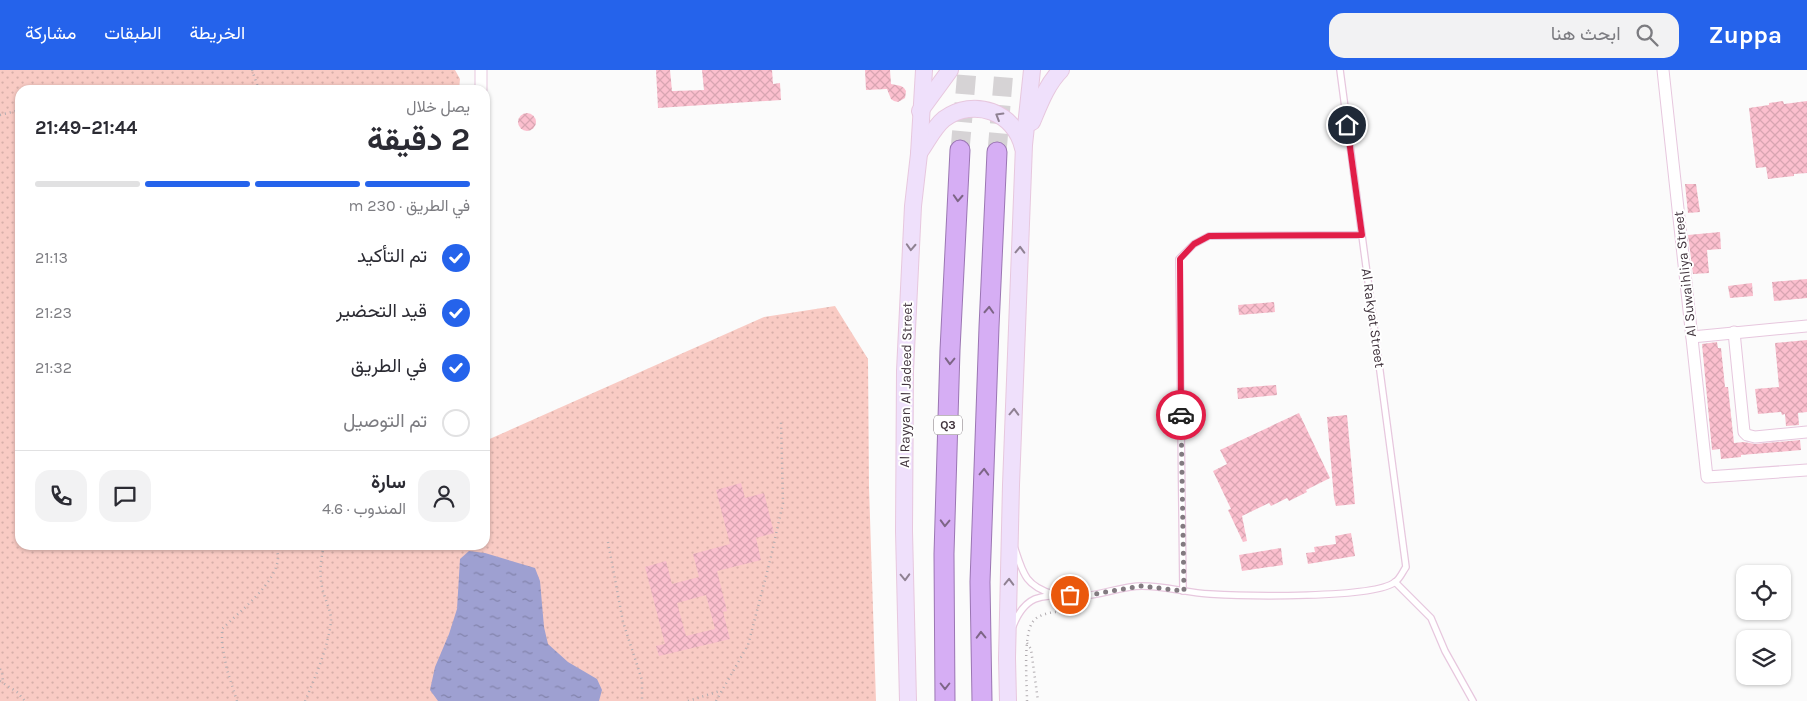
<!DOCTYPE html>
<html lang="ar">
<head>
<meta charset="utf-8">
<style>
  :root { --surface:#fff; --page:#f2f2f3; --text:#2b2b33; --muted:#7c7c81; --line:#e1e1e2; --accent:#2563eb }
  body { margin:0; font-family:Karla,Vazirmatn,sans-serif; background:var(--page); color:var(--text); direction:rtl; height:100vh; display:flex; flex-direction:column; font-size:19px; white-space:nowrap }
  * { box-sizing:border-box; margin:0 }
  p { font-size:16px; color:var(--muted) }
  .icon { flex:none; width:28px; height:28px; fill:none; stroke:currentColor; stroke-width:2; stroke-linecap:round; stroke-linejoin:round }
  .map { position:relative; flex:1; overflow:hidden; direction:ltr }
  .details { position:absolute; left:15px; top:15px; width:475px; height:465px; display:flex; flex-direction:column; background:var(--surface); border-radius:15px; box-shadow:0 1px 4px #0004; direction:rtl }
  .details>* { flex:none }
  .controls { position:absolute; left:1736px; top:495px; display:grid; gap:10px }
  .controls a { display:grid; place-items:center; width:55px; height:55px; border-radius:10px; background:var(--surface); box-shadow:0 1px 4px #0004; font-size:25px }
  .pin { position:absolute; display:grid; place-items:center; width:42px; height:42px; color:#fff; margin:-21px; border:2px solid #fff; border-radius:50%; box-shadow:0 1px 5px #0007 }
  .courier { position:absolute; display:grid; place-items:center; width:50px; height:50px; margin:-25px; border:4px solid #e11d48; border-radius:50%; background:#fff; color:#222; box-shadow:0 1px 6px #0007 }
  .head em { font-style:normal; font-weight:700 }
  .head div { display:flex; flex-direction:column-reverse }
  .head { display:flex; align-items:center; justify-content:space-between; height:85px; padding:0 20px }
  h1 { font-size:32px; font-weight:700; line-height:38px }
  .bar { display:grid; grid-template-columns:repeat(4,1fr); gap:8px 5px; align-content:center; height:60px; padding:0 20px }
  .bar i { height:6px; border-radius:4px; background:var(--line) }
  .bar .on { background:var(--accent) }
  .bar p { grid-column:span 4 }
  .line { display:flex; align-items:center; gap:12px; padding:0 20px; border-top:1px solid var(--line) }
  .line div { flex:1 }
  .round { display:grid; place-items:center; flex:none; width:52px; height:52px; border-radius:15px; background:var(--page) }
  ol { padding:0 20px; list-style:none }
  li { display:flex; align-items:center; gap:15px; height:55px }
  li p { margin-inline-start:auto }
  li .icon { padding:5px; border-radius:50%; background:var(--accent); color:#fff; stroke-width:4 }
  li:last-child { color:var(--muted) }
  li i { width:28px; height:28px; border:2px solid var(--line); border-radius:50% }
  header { display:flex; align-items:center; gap:30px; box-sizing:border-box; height:70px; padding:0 25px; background:var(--accent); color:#fff }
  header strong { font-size:24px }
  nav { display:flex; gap:28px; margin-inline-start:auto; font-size:18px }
  .search { width:350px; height:45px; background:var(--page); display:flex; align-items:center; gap:12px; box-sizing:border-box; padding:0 18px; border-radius:15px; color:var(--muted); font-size:19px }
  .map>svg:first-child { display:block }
  .green { fill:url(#green-dots) }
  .water { fill:url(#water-ripples) }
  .building { fill:url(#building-cross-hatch); fill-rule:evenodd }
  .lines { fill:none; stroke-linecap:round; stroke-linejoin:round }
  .trunk-tunnel { stroke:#d6d3d5; stroke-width:19; stroke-dasharray:19 9; stroke-linecap:butt }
  .service-casing { stroke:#e7c7de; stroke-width:8 }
  .minor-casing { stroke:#e7c7de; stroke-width:13 }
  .secondary-casing { stroke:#e7c7de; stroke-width:18 }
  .trunk-casing { stroke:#9b76b3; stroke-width:21 }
  .path { stroke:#b1acb0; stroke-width:2.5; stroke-dasharray:1 4; stroke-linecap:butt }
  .service { stroke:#fff; stroke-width:5.5 }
  .minor { stroke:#fff; stroke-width:11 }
  .secondary { stroke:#efe0fb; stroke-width:16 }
  .trunk { stroke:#d6aef4; stroke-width:19 }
  .oneway { stroke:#8f8192 }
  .oneway2 { stroke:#7d6586 }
  .done { stroke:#827a80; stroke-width:5; stroke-dasharray:0 9 }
  .route { stroke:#e11d48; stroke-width:6 }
  .labels { text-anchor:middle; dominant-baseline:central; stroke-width:4; stroke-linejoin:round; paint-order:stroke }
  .shield { fill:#fff; stroke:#7a7177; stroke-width:1 }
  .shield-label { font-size:12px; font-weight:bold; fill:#41343d }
  .street-label { font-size:14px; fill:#41343d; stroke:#fff }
</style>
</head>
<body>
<header>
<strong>Zuppa</strong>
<div class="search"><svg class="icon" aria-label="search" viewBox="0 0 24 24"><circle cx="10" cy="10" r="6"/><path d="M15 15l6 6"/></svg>ابحث هنا</div>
<nav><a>الخريطة</a><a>الطبقات</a><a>مشاركة</a></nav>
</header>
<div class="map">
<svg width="1807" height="631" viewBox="0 0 1807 631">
  <defs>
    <pattern id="green-dots" width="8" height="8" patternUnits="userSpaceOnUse" patternTransform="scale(1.25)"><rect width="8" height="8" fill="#f9cbc4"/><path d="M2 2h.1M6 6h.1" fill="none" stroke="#d7afa9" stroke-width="1.8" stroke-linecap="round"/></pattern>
    <pattern id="water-ripples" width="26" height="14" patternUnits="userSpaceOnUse" patternTransform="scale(1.25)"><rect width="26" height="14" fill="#9ea0d1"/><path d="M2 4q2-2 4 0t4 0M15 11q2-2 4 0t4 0" fill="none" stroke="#8283ab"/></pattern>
    <pattern id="building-cross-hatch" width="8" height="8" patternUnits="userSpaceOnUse" patternTransform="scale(1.25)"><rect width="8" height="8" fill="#fbbfce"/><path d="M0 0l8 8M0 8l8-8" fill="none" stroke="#d8a5b2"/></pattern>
  </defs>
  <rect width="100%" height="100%" fill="#fbfbfb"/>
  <path class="green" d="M0,0H455L460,9L459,20H20V475H485V371L764,247L835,236L868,289L869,417L876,631H0Z"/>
  <path class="water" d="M469,481L485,483L535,498L540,511L544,557L548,574L568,592L597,609L602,620L599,631H438L430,620L435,597L449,564L457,539L460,489Z"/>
  <g class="building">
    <path d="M656,0H670L672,21L704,20L702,0H772L773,14L780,13L781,30L658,38Z"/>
    <path d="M865,0H890L891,14L901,16L904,18L906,21L905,28L898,32L894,31L891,29L887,19L866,20Z"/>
    <path d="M1783,31L1784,34L1807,31V103L1794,104V106L1768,109L1766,97L1756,98L1749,38L1769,35V33Z"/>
    <circle cx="527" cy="52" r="9"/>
    <path d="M1685,114H1696L1700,142L1688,143Z"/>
    <path d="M1720,162L1721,179L1707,180L1709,203L1693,204L1688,165Z"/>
    <path d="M1807,209V228L1774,231L1772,212Z"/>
    <path d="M1752,213L1753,226L1730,228L1728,216Z"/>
    <path d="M1274,232L1275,242L1239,245L1238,235Z"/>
    <path d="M1807,270V342L1798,343L1799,355L1786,356L1785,344L1782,345L1781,342L1758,344L1755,319L1779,317L1775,273Z"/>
    <path d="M1717,272L1718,278H1721L1725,317H1728L1734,373L1744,372L1755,374L1800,370L1801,380L1741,385V387L1721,389L1720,379L1712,380L1702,274Z"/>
    <path d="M1276,315L1277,325L1238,329L1237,318Z"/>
    <path d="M1299,343L1330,408L1306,420L1307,422L1289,431L1287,428L1271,436L1269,433L1242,446L1247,471L1243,472L1228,440L1231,439L1213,401L1227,394L1220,380Z"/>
    <path d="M1347,345L1355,434L1336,436L1334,428L1327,347Z"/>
    <path d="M741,413L745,428L764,423L774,463L756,468L761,490L717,501L727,541L723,542L730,569L659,586L656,576L665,574L645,497L666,491L672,514L699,507L693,484L730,474L716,420ZM706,525L715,559L686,566L677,533Z"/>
    <path d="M1351,463L1355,486L1308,494L1306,483L1315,482L1314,477L1336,474L1335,466Z"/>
    <path d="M1281,478L1283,495L1242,501L1239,485Z"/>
  </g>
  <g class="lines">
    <g class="trunk-tunnel">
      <path d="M960,80L967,0"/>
      <path d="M997,82L1004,0"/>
    </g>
    <defs>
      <g id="service">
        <path d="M1015,479C1023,504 1026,516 1053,524"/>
        <path d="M1395,512L1431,548L1445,581L1473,631"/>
        <path d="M1183,521L1179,189L1194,174L1209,166L1362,165"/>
        <path d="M1013,556C1028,518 1049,527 1082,526C1102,525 1122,516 1142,516C1165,516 1188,523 1210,524C1242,526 1374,529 1395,512C1400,509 1403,501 1406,497L1340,0"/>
      </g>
      <g id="minor">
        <path d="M1663,0L1707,407L1807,400"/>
        <path d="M481,20V0"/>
        <path d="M1734,262L1744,362L1747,365L1755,367L1807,362"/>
        <path d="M1692,267L1807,256"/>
      </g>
      <g id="secondary">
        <path d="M920,41L950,0"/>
        <path d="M1032,52C1040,33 1047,14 1061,0"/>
        <path d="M919,83C927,72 934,57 944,49C974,27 1015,42 1023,78"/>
        <path d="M908,631L904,461L905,301L913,136L919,84L924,0"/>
        <path d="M1008,631L1007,588L1011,415L1024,75L1032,0"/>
      </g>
      <g id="trunk">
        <path d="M945,631L944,484L950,280L960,80"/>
        <path d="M982,631L980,512L989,257L997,82"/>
      </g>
    </defs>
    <use href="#service" class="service-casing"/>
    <use href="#minor" class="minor-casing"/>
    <use href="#secondary" class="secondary-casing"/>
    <use href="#trunk" class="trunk-casing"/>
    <g class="path">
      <path d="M252,0L259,20"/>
      <path d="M0,45L20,40"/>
      <path d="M608,472L623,552L642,610V631"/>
      <path d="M1027,573L1031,579L1038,631"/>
      <path d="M0,599L2,602L3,612"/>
      <path d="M0,611L17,622L25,631"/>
      <path d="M237,631L227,600L222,574V559C239,542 278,512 278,487C278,483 276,479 275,475"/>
      <path d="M305,631C314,611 330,572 331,550C331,539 324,528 322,517C319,502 321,489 324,475"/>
      <path d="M688,631L720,621"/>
      <path d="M716,631L748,575L770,491L783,433L781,352"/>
      <path d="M1027,631C1027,613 1023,568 1032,553C1037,545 1047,543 1056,542L1057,534"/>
    </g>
    <use href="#service" class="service"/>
    <use href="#minor" class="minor"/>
    <use href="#secondary" class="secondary"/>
    <use href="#trunk" class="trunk"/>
  </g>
  <defs><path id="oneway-chevron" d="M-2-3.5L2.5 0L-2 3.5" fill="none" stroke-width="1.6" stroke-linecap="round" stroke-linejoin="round" transform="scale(1.25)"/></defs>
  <g class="oneway">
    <use href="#oneway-chevron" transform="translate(999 46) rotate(-149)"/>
    <use href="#oneway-chevron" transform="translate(911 177) rotate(93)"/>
    <use href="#oneway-chevron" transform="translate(1020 180) rotate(-88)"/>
    <use href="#oneway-chevron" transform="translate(1014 342) rotate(-88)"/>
    <use href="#oneway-chevron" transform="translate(905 507) rotate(88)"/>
    <use href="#oneway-chevron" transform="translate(1009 512) rotate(-89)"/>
  </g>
  <g class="oneway2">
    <use href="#oneway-chevron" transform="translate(958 128) rotate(93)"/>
    <use href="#oneway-chevron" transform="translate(989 240) rotate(-87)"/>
    <use href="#oneway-chevron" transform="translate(950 291) rotate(92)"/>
    <use href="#oneway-chevron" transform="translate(984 402) rotate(-88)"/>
    <use href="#oneway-chevron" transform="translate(945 453) rotate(92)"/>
    <use href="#oneway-chevron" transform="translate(981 565) rotate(-91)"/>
    <use href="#oneway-chevron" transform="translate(945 616) rotate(90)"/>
  </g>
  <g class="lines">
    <path class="done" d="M1070,525L1083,526L1141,516L1184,521L1181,345"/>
    <path class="route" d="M1181,345L1180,189L1194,174L1209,166L1362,165L1347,55"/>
  </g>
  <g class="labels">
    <rect class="shield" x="934" y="345.5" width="28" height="19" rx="4"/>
    <g class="shield-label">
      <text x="948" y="355">Q3</text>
    </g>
    <g class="street-label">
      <text transform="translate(1685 204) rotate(-96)">Al Suwaihliya Street</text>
      <text transform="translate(1373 248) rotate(82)">Al Rakyat Street</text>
      <text transform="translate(906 315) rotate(-89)">Al Rayyan Al Jadeed Street</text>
    </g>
  </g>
</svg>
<div class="controls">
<a><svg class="icon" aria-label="locate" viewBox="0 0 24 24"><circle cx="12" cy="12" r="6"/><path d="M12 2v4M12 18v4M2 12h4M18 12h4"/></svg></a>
<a><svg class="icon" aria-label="layers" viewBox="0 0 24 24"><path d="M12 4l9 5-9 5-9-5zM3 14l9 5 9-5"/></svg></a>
</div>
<div class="pin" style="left:1070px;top:525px;background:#ea580c"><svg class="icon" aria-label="bag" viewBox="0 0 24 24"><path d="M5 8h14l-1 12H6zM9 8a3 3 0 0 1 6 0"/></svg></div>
<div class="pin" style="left:1347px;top:55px;background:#1f2937"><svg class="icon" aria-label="home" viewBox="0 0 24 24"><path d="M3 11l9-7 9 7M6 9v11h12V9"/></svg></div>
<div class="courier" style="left:1181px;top:345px"><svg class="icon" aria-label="car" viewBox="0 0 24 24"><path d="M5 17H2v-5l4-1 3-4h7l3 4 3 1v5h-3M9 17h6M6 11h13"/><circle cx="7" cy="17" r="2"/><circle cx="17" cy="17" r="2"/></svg></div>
<section class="details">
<div class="head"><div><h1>2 دقيقة</h1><p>يصل خلال</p></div><em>21:44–21:49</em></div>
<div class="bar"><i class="on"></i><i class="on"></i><i class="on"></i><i></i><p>في الطريق · 230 m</p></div>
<ol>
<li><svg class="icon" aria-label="check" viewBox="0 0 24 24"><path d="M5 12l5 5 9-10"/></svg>تم التأكيد<p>21:13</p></li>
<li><svg class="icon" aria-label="check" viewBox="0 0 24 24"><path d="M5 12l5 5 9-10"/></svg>قيد التحضير<p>21:23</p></li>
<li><svg class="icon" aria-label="check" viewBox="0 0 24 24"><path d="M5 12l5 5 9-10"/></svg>في الطريق<p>21:32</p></li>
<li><i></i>تم التوصيل</li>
</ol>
<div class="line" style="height:90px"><a class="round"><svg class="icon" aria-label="person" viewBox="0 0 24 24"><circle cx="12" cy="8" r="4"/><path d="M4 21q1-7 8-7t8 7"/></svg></a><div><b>سارة</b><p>المندوب · 4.6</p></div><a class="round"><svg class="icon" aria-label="chat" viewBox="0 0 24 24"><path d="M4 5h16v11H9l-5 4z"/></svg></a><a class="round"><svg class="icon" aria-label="phone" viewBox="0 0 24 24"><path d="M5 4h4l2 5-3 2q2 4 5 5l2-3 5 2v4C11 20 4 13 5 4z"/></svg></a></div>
</section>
</div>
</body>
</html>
